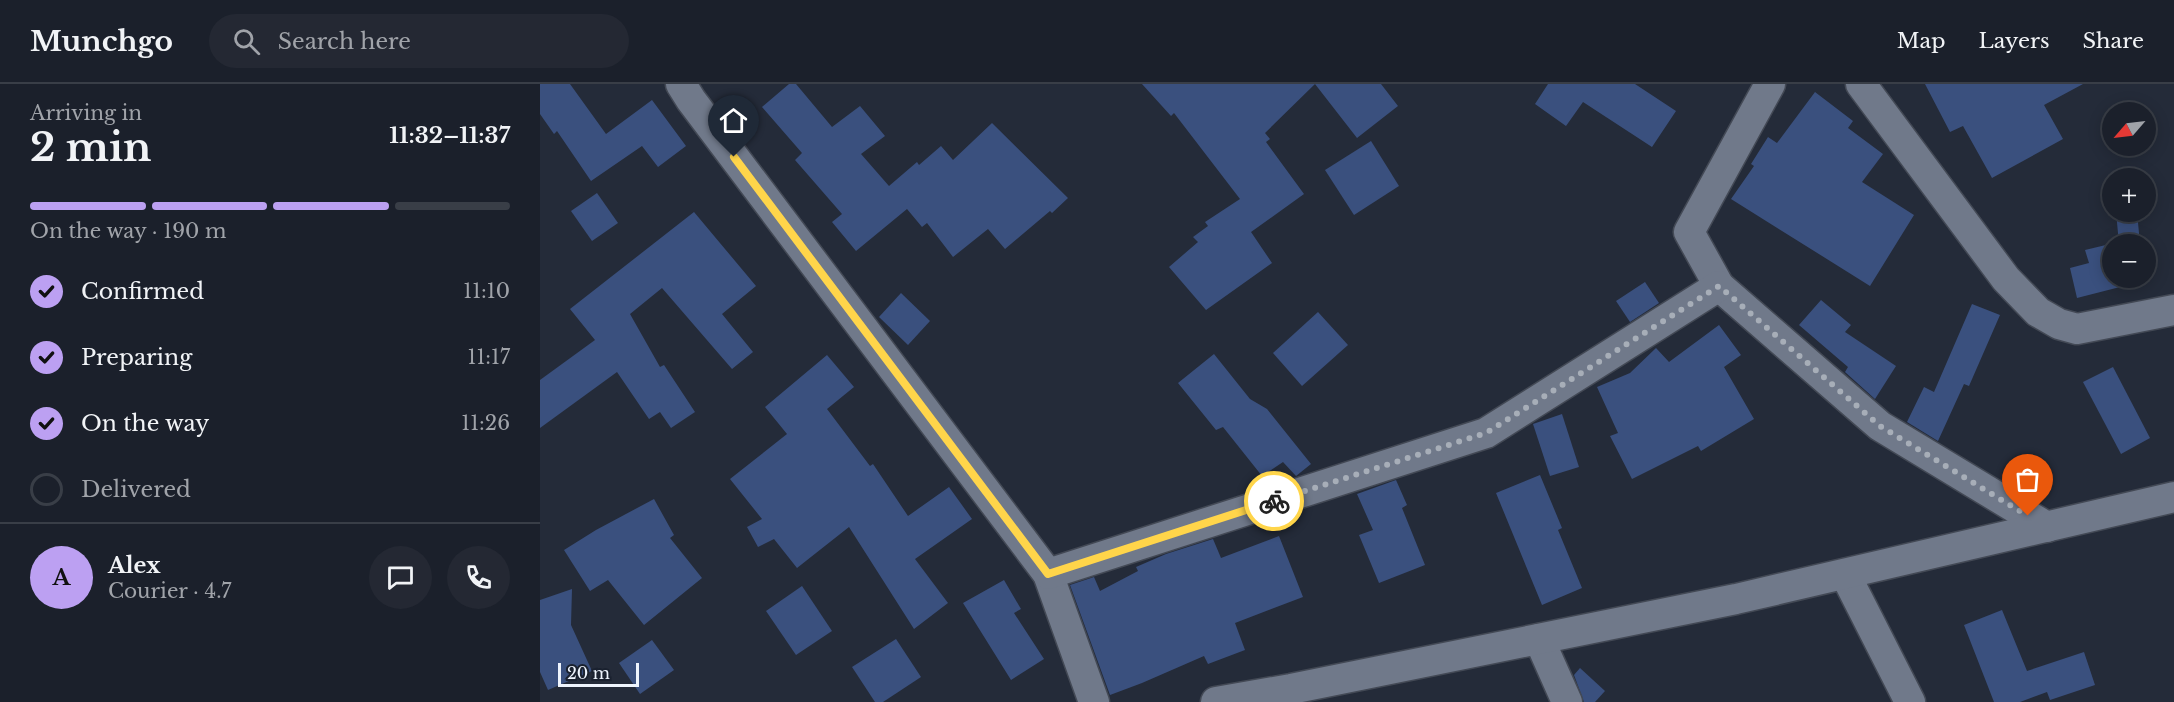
<!DOCTYPE html>
<html lang="en">
<head>
<meta charset="utf-8">
<style>
  :root { --surface:#1b202b; --page:#242833; --text:#f1f3f6; --muted:#a0a3a9; --line:#393e47; --accent:#bca0f2 }
  body { margin:0; font-family:"Libre Baskerville",serif; background:var(--page); color:var(--text); height:100vh; display:flex; flex-direction:column; font-size:22px; white-space:nowrap }
  * { box-sizing:border-box; margin:0 }
  p { font-size:20px; color:var(--muted) }
  .icon { flex:none; width:33px; height:33px; fill:none; stroke:currentColor; stroke-width:2; stroke-linecap:round; stroke-linejoin:round }
  .map { position:relative; flex:1; overflow:hidden }
  .panel { display:flex; flex-direction:column; background:var(--surface); width:540px }
  .panel>* { flex:none }
  .needle { width:39px; rotate:242deg }
  .buttons { position:absolute; left:1562px; top:18px; display:grid; gap:12px }
  .buttons a { display:grid; place-items:center; width:54px; height:54px; border-radius:50%; background:var(--surface); box-shadow:0 3px 15px #0003,0 0 0 2px var(--line); font-size:30px }
  .scale { position:absolute; left:18px; bottom:15px; width:81px; box-sizing:border-box; padding-left:6px; border:3px solid #eef4fd; border-top:0; font-size:16px; line-height:21px; white-space:nowrap; color:#eef4fd; -webkit-text-stroke:4px #1a212f; paint-order:stroke }
  .pin { position:absolute; display:grid; place-items:center; width:51px; height:51px; color:#fff; margin:-62px -26px; border-radius:50% 50% 50% 0; rotate:-45deg; box-shadow:0 0 6px #0007 }
  .pin .icon { rotate:45deg }
  .courier { position:absolute; display:grid; place-items:center; width:60px; height:60px; margin:-30px; border:4px solid #ffd54a; border-radius:50%; background:#fff; color:#222; box-shadow:0 2px 8px #0007 }
  .summary em { font-style:normal; font-weight:800 }
  .summary div { display:flex; flex-direction:column-reverse }
  .summary { display:flex; align-items:center; justify-content:space-between; height:102px; padding:0 30px }
  h1 { font-size:39px; font-weight:800; line-height:45px }
  .bar { display:grid; grid-template-columns:repeat(4,1fr); gap:9px 6px; align-content:center; height:72px; padding:0 30px }
  .bar i { height:8px; border-radius:4px; background:var(--line) }
  .bar .current { background:var(--accent) }
  .bar p { grid-column:span 4 }
  .line { display:flex; align-items:center; gap:15px; padding:0 30px; border-top:2px solid var(--line) }
  .line div { flex:1 }
  .round { display:grid; place-items:center; flex:none; width:63px; height:63px; border-radius:32px; background:var(--page) }
  ol { padding:0 30px; list-style:none }
  li { display:flex; align-items:center; gap:18px; height:66px }
  li p { margin-inline-start:auto }
  li .icon { padding:6px; border-radius:50%; background:var(--accent); color:#111; stroke-width:4 }
  li:last-child { color:var(--muted) }
  li i { width:33px; height:33px; border:3px solid var(--line); border-radius:50% }
  header { display:flex; align-items:center; gap:36px; box-sizing:border-box; height:84px; padding:0 30px; background:var(--surface); border-bottom:2px solid var(--line) }
  header strong { font-size:28px }
  nav { display:flex; gap:33px; margin-inline-start:auto; font-size:21px }
  .search { width:420px; height:54px; background:var(--page); display:flex; align-items:center; gap:15px; box-sizing:border-box; padding:0 21px; border-radius:33px; color:var(--muted); font-size:22px }
  main { display:flex; flex:1; min-height:0 }
  .map>svg:first-child { display:block }
  .building { fill:#3a507e }
  .lines { fill:none; stroke-linecap:round; stroke-linejoin:round }
  .minor-casing { stroke:#434955; stroke-width:33 }
  .minor { stroke:#70798a; stroke-width:30 }
  .done { stroke:#a7aeb8; stroke-width:6; stroke-dasharray:0 10.8 }
  .route { stroke:#ffd54a; stroke-width:8 }
</style>
</head>
<body>
<header>
<strong>Munchgo</strong>
<div class="search"><svg class="icon" aria-label="search" viewBox="0 0 24 24"><circle cx="10" cy="10" r="6"/><path d="M15 15l6 6"/></svg>Search here</div>
<nav><a>Map</a><a>Layers</a><a>Share</a></nav>
</header>
<main>
<section class="panel">
<div class="summary"><div><h1>2 min</h1><p>Arriving in</p></div><em>11:32–11:37</em></div>
<div class="bar"><i class="current"></i><i class="current"></i><i class="current"></i><i></i><p>On the way · 190 m</p></div>
<ol>
<li><svg class="icon" aria-label="check" viewBox="0 0 24 24"><path d="M5 12l5 5 9-10"/></svg>Confirmed<p>11:10</p></li>
<li><svg class="icon" aria-label="check" viewBox="0 0 24 24"><path d="M5 12l5 5 9-10"/></svg>Preparing<p>11:17</p></li>
<li><svg class="icon" aria-label="check" viewBox="0 0 24 24"><path d="M5 12l5 5 9-10"/></svg>On the way<p>11:26</p></li>
<li><i></i>Delivered</li>
</ol>
<div class="line" style="height:108px"><b class="round" style="background:var(--accent);color:#111">A</b><div><b>Alex</b><p>Courier · 4.7</p></div><a class="round"><svg class="icon" aria-label="chat" viewBox="0 0 24 24"><path d="M4 5h16v11H9l-5 4z"/></svg></a><a class="round"><svg class="icon" aria-label="phone" viewBox="0 0 24 24"><path d="M5 4h4l2 5-3 2q2 4 5 5l2-3 5 2v4C11 20 4 13 5 4z"/></svg></a></div>
</section>
<div class="map">
<svg width="1634" height="618" viewBox="0 0 1634 618">
  <rect width="100%" height="100%" fill="#242b39"/>
  <g class="building">
    <path d="M0,0H30L66,50L112,16L146,62L118,83L102,62L51,97L17,47L14,50L0,30Z"/>
    <path d="M249,0H256L292,43L320,22L345,52L321,70L349,102L377,78L379,81L401,62L413,76L452,39L528,114L512,129L510,127L465,165L448,145L413,173L387,139L382,143L367,125L316,167L292,138L302,130L255,76L262,69L222,23Z"/>
    <path d="M602,0H841L858,22L817,54L775,0L725,49L730,55L726,58L764,110L711,148L732,179L666,226L629,183L658,158L653,153L668,142L665,138L700,115L634,29L631,32Z"/>
    <path d="M1008,0H1095L1136,27L1112,63L1043,18L1026,42L995,20Z"/>
    <path d="M1385,0H1543L1504,21L1523,55L1452,94L1423,42L1410,48Z"/>
    <path d="M1275,8L1313,37L1308,44L1343,70L1322,98L1374,131L1330,202L1191,115L1214,82L1211,80L1228,53L1237,59Z"/>
    <path d="M831,57L859,102L814,131L785,86Z"/>
    <path d="M57,109L78,139L52,157L31,127Z"/>
    <path d="M154,128L216,202L182,230L213,268L192,285L122,204L90,230L120,283L124,281L155,328L131,344L120,328L109,335L77,288L0,344V296L55,256L30,225Z"/>
    <path d="M1576,128H1597L1600,160H1579Z"/>
    <path d="M1570,160L1572,170V194H1578L1580,203L1537,214L1530,184L1549,179L1545,166Z"/>
    <path d="M1105,198L1119,219L1090,238L1076,217Z"/>
    <path d="M361,209L390,237L368,261L339,233Z"/>
    <path d="M1281,216L1311,241L1305,248L1356,282L1335,315L1305,288L1308,283L1259,241Z"/>
    <path d="M1432,220L1460,231L1429,302L1424,300L1398,357L1367,338L1384,303L1394,308Z"/>
    <path d="M778,228L808,261L762,302L733,269Z"/>
    <path d="M1179,241L1201,271L1184,283L1214,335L1161,367L1158,362L1092,395L1070,352L1078,349L1057,303L1090,289L1116,264L1129,278Z"/>
    <path d="M674,270L710,315L727,325L771,380L756,392L743,378L722,392L683,343L676,346L638,299Z"/>
    <path d="M287,271L314,303L287,325L330,382L333,380L368,432L409,403L432,435L375,475L408,519L374,545L309,443L257,484L234,455L218,463L207,443L222,435L190,395L247,350L225,323Z"/>
    <path d="M1573,283L1610,354L1581,370L1543,298Z"/>
    <path d="M1022,330L1039,383L1010,392L993,340Z"/>
    <path d="M1000,391L1022,444L1018,446L1042,504L1002,521L956,409Z"/>
    <path d="M856,396L867,421L862,424L885,481L839,499L819,451L833,446L817,410Z"/>
    <path d="M114,415L134,451L130,454L162,494L104,541L68,496L50,507L24,466L56,446Z"/>
    <path d="M739,452L763,513L695,539L705,566L668,580L664,572L602,599L570,611L530,501L554,493L560,507L598,487L596,483L626,470L673,455L681,474Z"/>
    <path d="M464,496L481,525L474,529L504,575L471,596L423,519Z"/>
    <path d="M262,502L292,547L256,571L226,527Z"/>
    <path d="M32,505L31,541L52,587L8,606L0,588V516Z"/>
    <path d="M1462,526L1487,587L1544,568L1555,601L1510,616L1507,608L1480,618H1454L1424,541Z"/>
    <path d="M356,555L381,593L343,618H335L312,583Z"/>
    <path d="M112,556L134,586L100,610L79,579Z"/>
    <path d="M1040,584L1065,607L1055,618H1044L1034,591Z"/>
  </g>
  <g class="lines">
    <defs>
      <g id="minor">
        <path d="M141,0L151,16L508,490L554,618"/>
        <path d="M1230,0L1149,148L1179,202L1340,342L1507,443"/>
        <path d="M1321,0L1466,195L1498,228L1519,240L1537,245L1634,226"/>
        <path d="M508,490L946,349L1179,202"/>
        <path d="M1305,490L1370,618"/>
        <path d="M999,555L1027,618"/>
        <path d="M676,618L751,605L1196,515L1634,413"/>
      </g>
    </defs>
    <use href="#minor" class="minor-casing"/>
    <use href="#minor" class="minor"/>
  </g>
  <g class="lines">
    <path class="done" d="M734,417L946,349L1179,202L1340,342L1488,432"/>
    <path class="route" d="M194,73L508,490L734,417"/>
  </g>
</svg>
<div class="buttons">
<a><svg class="needle" viewBox="-14 -14 28 28"><path d="M0-13l5 13h-10z" fill="#e53935"/><path d="M0 13l5-13h-10z" fill="#a0a3a9"/></svg></a>
<a>+</a>
<a>−</a>
</div>
<div class="scale">20 m</div>
<div class="pin" style="left:1488px;top:432px;background:#ea580c"><svg class="icon" aria-label="bag" viewBox="0 0 24 24"><path d="M5 8h14l-1 12H6zM9 8a3 3 0 0 1 6 0"/></svg></div>
<div class="pin" style="left:194px;top:73px;background:#1f2937"><svg class="icon" aria-label="home" viewBox="0 0 24 24"><path d="M3 11l9-7 9 7M6 9v11h12V9"/></svg></div>
<div class="courier" style="left:734px;top:417px"><svg class="icon" aria-label="bike" viewBox="0 0 24 24"><circle cx="6" cy="16" r="4"/><circle cx="18" cy="16" r="4"/><path d="M6 16l4-8h5l3 8M10 8l3 8H6M13 5h3"/></svg></div>
</div>
</main>
</body>
</html>
